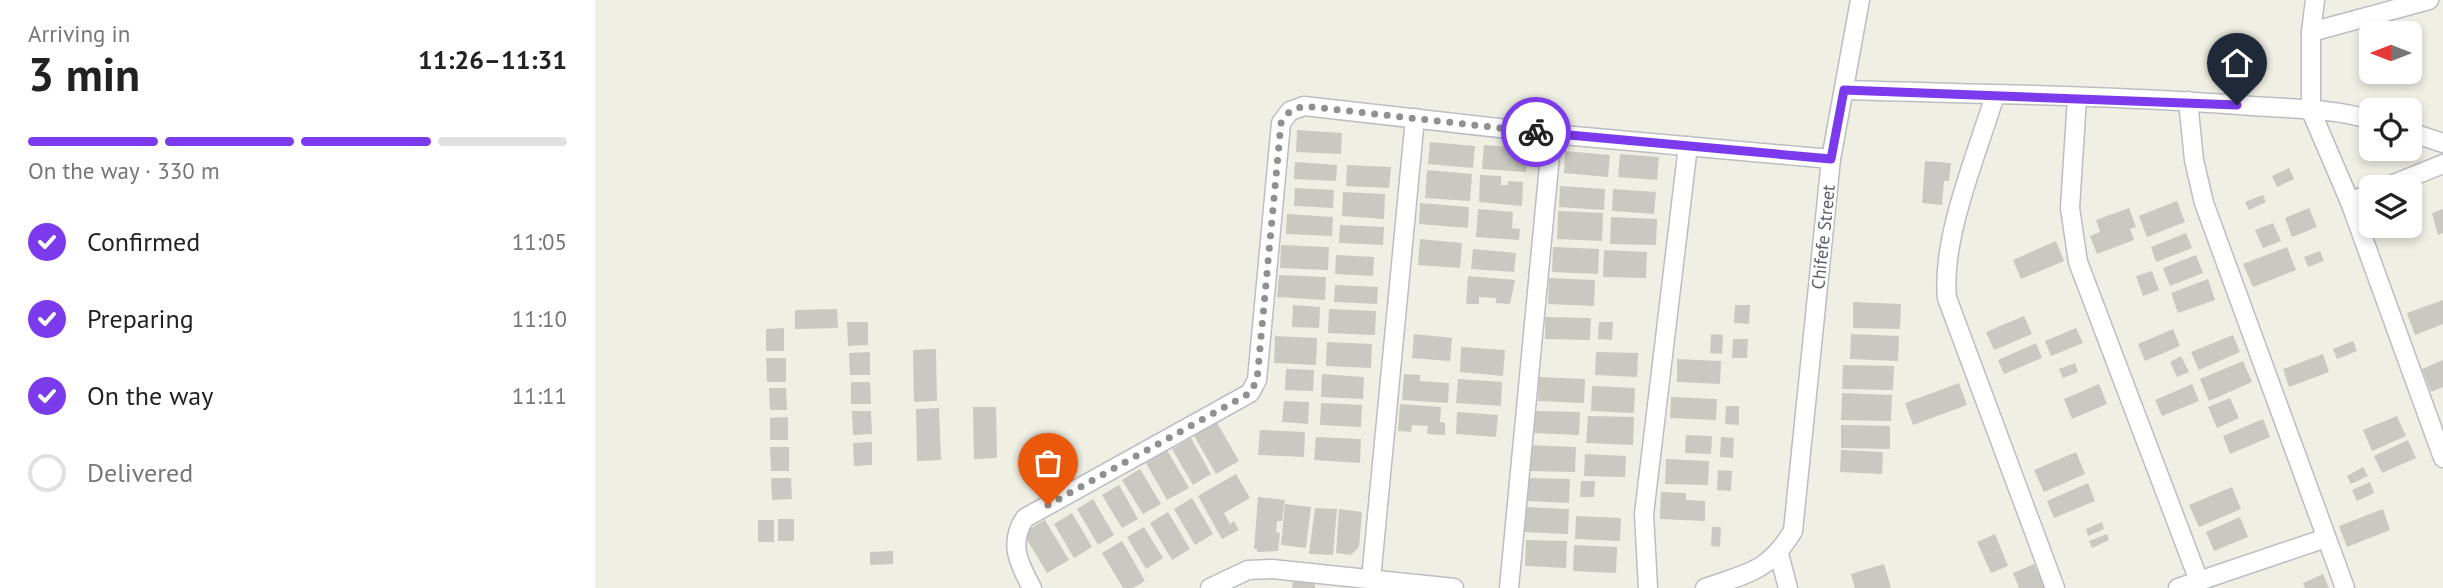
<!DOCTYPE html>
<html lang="en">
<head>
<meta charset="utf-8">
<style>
  :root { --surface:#fff; --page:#f2f2f2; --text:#222; --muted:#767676; --line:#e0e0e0; --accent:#7c3aed }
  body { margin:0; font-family:"PT Sans",sans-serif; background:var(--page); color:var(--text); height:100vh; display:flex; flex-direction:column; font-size:26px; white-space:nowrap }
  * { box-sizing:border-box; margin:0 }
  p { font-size:23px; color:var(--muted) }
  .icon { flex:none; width:38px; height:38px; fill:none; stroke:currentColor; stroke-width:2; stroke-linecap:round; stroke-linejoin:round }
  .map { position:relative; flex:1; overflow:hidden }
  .sheet { display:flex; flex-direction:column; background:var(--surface); width:595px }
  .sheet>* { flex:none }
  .needle { width:46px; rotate:270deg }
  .tools { position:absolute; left:1764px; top:21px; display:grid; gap:14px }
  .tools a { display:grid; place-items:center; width:63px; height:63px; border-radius:10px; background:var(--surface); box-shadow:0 4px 10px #0003; font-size:35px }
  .pin { position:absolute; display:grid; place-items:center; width:60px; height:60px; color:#fff; margin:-72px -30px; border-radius:50% 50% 50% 0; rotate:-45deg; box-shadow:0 0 7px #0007 }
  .pin .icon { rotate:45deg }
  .courier { position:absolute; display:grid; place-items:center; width:70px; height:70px; margin:-35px; border:5px solid #7c3aed; border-radius:50%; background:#fff; color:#222; box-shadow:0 2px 9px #0007 }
  .summary em { font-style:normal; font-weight:700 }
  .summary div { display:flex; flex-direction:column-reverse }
  .summary { display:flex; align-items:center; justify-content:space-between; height:119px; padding:0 28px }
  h1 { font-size:46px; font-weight:700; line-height:52px }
  .bar { display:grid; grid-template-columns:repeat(4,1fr); gap:10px 7px; align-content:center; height:84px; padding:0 28px }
  .bar i { height:9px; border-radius:5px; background:var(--line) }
  .bar .on { background:var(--accent) }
  .bar p { grid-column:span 4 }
  ol { padding:0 28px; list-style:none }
  li { display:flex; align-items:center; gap:21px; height:77px }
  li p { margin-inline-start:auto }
  li .icon { padding:7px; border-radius:50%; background:var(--accent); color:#fff; stroke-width:4 }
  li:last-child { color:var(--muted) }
  li i { width:38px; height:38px; border:4px solid var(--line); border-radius:50% }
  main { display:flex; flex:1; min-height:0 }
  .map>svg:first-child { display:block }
  .building { fill:#cac9c1 }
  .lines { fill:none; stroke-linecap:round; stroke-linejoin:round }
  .street-casing { stroke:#bcbdc3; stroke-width:21 }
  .street { stroke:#fff; stroke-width:18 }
  .done { stroke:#8f9191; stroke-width:7; stroke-dasharray:0 12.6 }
  .route { stroke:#7c3aed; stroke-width:9 }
  .labels { text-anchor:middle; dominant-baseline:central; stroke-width:5; stroke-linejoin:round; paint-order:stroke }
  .street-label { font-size:18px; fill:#5c5e65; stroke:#fff }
</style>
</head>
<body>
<main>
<section class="sheet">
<div class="summary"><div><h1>3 min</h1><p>Arriving in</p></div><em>11:26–11:31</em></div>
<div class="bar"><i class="on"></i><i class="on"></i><i class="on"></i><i></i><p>On the way · 330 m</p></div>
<ol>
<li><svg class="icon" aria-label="check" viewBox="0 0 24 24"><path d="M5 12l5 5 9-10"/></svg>Confirmed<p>11:05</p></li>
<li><svg class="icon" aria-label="check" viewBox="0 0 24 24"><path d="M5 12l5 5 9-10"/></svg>Preparing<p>11:10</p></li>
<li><svg class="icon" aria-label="check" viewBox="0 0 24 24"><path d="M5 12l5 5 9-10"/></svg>On the way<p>11:11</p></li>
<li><i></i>Delivered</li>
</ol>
</section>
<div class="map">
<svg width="1848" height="588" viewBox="0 0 1848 588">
  <rect width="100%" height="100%" fill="#efefe4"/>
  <g class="building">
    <path d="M702,130L747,133L746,154L701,152Z"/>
    <path d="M835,142L880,146L878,168L833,164Z"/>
    <path d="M889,145L926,148L925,158L932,159L931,172L887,169Z"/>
    <path d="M970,151L1015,155L1013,177L969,173Z"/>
    <path d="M1025,154L1064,157L1062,180L1023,177Z"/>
    <path d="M1330,161L1356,163L1354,181H1349L1347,205L1327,203Z"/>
    <path d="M700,162L742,165L741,181L699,179Z"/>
    <path d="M752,165L796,167L794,188L751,186Z"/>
    <path d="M1694,168L1699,179L1682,187L1677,176Z"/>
    <path d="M832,170L877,174L875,201L830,198Z"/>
    <path d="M885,175L906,176V185H913V181L928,182L927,206L884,202Z"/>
    <path d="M965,186L1010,189L1009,210L964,207Z"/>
    <path d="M700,188L739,190L738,208L699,206Z"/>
    <path d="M1018,189L1061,192L1059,214L1017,211Z"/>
    <path d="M748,192L790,194L789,219L747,216Z"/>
    <path d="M1668,195L1671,202L1654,210L1650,202Z"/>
    <path d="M1582,201L1590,222L1552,237L1544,216Z"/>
    <path d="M825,203L874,207L873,228L824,224Z"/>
    <path d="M1534,208L1541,227L1535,229L1539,240L1502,254L1495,236L1505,232L1501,220Z"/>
    <path d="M1714,208L1722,227L1697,237L1690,218Z"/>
    <path d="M883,209L918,212L917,228L925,229L924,240L881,237Z"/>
    <path d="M1848,209V233L1843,235L1837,213Z"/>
    <path d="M963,211L1008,213L1007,241L962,239Z"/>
    <path d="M692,214L738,217L737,236L691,234Z"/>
    <path d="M1016,217L1062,219L1061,245L1015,244Z"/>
    <path d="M1678,223L1686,241L1668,248L1660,230Z"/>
    <path d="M745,225L789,227L788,245L744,243Z"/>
    <path d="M1591,233L1597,248L1561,262L1556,247Z"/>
    <path d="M825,239L867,243L865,268L823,265Z"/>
    <path d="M1461,241L1469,261L1426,279L1418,260Z"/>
    <path d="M686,245L734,247L733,270L685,268Z"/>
    <path d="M958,247L1004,249L1003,274L957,272Z"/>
    <path d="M1692,247L1701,270L1658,287L1648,264Z"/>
    <path d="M878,249L921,253L919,272L876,269Z"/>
    <path d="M1009,250L1052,252L1051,278L1008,277Z"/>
    <path d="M1725,251L1729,261L1713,267L1709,257Z"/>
    <path d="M741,255L779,257L778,276L740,274Z"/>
    <path d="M1601,255L1608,273L1575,286L1568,268Z"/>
    <path d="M1557,271L1564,290L1548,296L1541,276Z"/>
    <path d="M684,275L731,277L730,300L682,297Z"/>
    <path d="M873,276L920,280L915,304L901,303V298L884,297V304H871Z"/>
    <path d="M954,278L1000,280L999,306L953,304Z"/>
    <path d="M1613,279L1620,300L1583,313L1576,293Z"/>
    <path d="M740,285L783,287L782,304L739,302Z"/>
    <path d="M1848,300V324L1820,335L1812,313Z"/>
    <path d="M1258,302L1306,304L1305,329L1258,328Z"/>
    <path d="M698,305L725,307L724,328L697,327Z"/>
    <path d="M1140,305H1155L1154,324L1139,323Z"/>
    <path d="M242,309L243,328L200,329V310Z"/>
    <path d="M734,309L781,311L780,335L733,333Z"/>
    <path d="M1429,316L1437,334L1399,350L1391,332Z"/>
    <path d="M950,317L996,318L995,340L950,339Z"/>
    <path d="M252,322H273V345L253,346Z"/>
    <path d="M1004,322H1018L1017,340L1003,339Z"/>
    <path d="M189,328V351H171V329Z"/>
    <path d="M1481,328L1488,343L1456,356L1450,341Z"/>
    <path d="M1578,329L1585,346L1550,361L1543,344Z"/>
    <path d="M819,334L857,338L855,361L817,358Z"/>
    <path d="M1116,334L1128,335L1127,354L1115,353Z"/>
    <path d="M1256,334L1304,336L1303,361L1255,359Z"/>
    <path d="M1638,335L1645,352L1604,370L1596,352Z"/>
    <path d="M680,336L722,338L721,365L679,363Z"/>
    <path d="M1138,339H1153L1152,358H1137Z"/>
    <path d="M1758,341L1762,351L1742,359L1738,349Z"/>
    <path d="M732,342L777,344L776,368L731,366Z"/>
    <path d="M1441,343L1447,358L1409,374L1403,360Z"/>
    <path d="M866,347L910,350L908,376L865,372Z"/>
    <path d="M341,349L342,401L319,402L318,350Z"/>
    <path d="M275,352V375H255L254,353Z"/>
    <path d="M1001,352L1043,353L1042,377L1000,375Z"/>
    <path d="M1728,354L1734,372L1694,387L1688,369Z"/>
    <path d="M1586,356L1594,372L1582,377L1575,362Z"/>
    <path d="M171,358H191V382H172Z"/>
    <path d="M1082,359L1126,361L1125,384L1082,382Z"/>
    <path d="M1848,360V387L1836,392L1827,369Z"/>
    <path d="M1648,361L1657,382L1614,401L1605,379Z"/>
    <path d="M1480,363L1483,372L1468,378L1464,369Z"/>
    <path d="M1248,365L1299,366L1298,390L1247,389Z"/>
    <path d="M691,369L719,370L718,391L690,390Z"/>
    <path d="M727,374L769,377L768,399L726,397Z"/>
    <path d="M809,374L825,375V381L854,383L853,403L807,400Z"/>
    <path d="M944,377L990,379L989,403L943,401Z"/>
    <path d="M863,379L907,382L906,406L861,403Z"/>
    <path d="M256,382H275L276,404H256Z"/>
    <path d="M1364,383L1372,405L1318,425L1310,403Z"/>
    <path d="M1504,384L1512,404L1477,419L1469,399Z"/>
    <path d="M1597,384L1604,401L1567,416L1560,400Z"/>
    <path d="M997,386L1040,388L1039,413L996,411Z"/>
    <path d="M174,388H191L192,410H175Z"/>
    <path d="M1247,393L1297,395L1296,421L1246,420Z"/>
    <path d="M1076,397L1122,399L1121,420L1075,418Z"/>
    <path d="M1635,398L1644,418L1622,428L1613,407Z"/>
    <path d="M689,401L714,402L713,424L687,422Z"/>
    <path d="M726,403L767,405L766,427L725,425Z"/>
    <path d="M805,404L846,407L845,422L850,423V435L832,434L833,426L817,425L816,432L803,431Z"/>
    <path d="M1131,406H1144V425L1130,424Z"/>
    <path d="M378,407H401L402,458L379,459Z"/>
    <path d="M344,408L346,460L322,461L321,409Z"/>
    <path d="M257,411H276L277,434L258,435Z"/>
    <path d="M939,411L985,412L984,435L938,433Z"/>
    <path d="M862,412L903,415L901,437L861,434Z"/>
    <path d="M993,416L1039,417L1038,445L991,443Z"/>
    <path d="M1802,416L1811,436L1777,451L1768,430Z"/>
    <path d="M193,417V440H175V418Z"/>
    <path d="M1668,419L1675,437L1635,454L1628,436Z"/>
    <path d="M621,421L644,461L621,474L598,434Z"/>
    <path d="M1246,425L1295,426V449L1246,448Z"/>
    <path d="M665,430L710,432L709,457L663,455Z"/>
    <path d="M1091,435L1117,436L1116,454L1090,453Z"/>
    <path d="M721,437L766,439L765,463L719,460Z"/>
    <path d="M1126,437L1139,438L1138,458L1125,457Z"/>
    <path d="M596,438L616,474L598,485L577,449Z"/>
    <path d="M1813,440L1821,458L1787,473L1779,456Z"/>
    <path d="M277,442V465L259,466L258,443Z"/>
    <path d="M935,445L981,447L980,472L934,471Z"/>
    <path d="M175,447H194V471H176Z"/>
    <path d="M572,450L594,488L572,500L551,463Z"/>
    <path d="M1246,450L1288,452L1287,474L1245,472Z"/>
    <path d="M1481,452L1490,474L1449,492L1439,470Z"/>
    <path d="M990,454L1031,456L1030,477L989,476Z"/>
    <path d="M1071,459L1114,461L1113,485L1070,484Z"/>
    <path d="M1768,467L1773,476L1756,484L1752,476Z"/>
    <path d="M545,469L566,504L548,514L527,480Z"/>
    <path d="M1123,470L1137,471L1136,491L1122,490Z"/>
    <path d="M641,474L655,498L629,513L635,524L639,521L644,530L627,539L603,496Z"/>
    <path d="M176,478H196L197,499L177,500Z"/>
    <path d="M933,478L975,479L974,503L932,501Z"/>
    <path d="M986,481H1000L999,497H985Z"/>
    <path d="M1775,482L1779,493L1762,501L1757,490Z"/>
    <path d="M1493,483L1500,501L1459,518L1452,501Z"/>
    <path d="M524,485L543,519L527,528L507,495Z"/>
    <path d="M1637,487L1646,509L1604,527L1594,505Z"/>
    <path d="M1066,492L1091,493V500L1110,501V521L1065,519Z"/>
    <path d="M663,497L690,500L687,521H682L681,532L685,533L683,551L662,552V549H659Z"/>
    <path d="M597,498L618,534L600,545L579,509Z"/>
    <path d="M498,499L519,535L503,545L482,509Z"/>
    <path d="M690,504L716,507L711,548L686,545Z"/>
    <path d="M928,507L974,509L973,534L927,532Z"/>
    <path d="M720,508L742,509L738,555L714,554Z"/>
    <path d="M744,509L767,512L764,547L756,555L741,553Z"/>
    <path d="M1788,509L1795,530L1752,547L1744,526Z"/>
    <path d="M573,512L595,549L577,560L555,523Z"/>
    <path d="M477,513L497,547L479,558L459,524Z"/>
    <path d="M981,516L1026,518L1025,541L980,539Z"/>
    <path d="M1645,517L1653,537L1619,551L1611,532Z"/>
    <rect x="183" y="519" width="16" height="22"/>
    <rect x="163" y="520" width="16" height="22"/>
    <path d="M450,520L474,560L452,573L428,533Z"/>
    <path d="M1507,522L1509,529L1493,536L1491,529Z"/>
    <path d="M549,527L568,558L551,569L532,537Z"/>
    <path d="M1117,527H1126L1125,547L1116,546Z"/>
    <path d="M1400,534L1413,566L1396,573L1382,542Z"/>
    <path d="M1512,534L1514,540L1497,548L1494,541Z"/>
    <path d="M931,540L972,541L971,568L930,566Z"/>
    <path d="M527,541L550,581L538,588H528L507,553Z"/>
    <path d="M979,545L1022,547L1021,573L978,571Z"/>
    <path d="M298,551V564L275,565V552Z"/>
    <path d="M1289,564L1296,588H1260L1256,574Z"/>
    <path d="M1439,564L1450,588H1424L1418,573Z"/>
    <path d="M1728,574L1734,588H1710L1708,583Z"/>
    <path d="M698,581H720V588H697Z"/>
  </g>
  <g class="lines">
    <defs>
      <g id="street">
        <path d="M1720,0L1716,32V111L1755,202L1848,458"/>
        <path d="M1716,32L1834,0"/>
        <path d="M1249,90C1380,94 1513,95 1644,105C1687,109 1735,107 1776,120"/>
        <path d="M1400,95C1382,154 1346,238 1352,298L1460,588"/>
        <path d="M1482,98L1475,208L1483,262L1604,581"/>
        <path d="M1593,101L1599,160L1609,203L1750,588"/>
        <path d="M1815,132L1848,143"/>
        <path d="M1236,159L1265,0"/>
        <path d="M1791,187L1848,164"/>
        <path d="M1755,202L1776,193"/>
        <path d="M1184,554L1193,588"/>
        <path d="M776,579L820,118"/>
        <path d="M437,588C424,564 413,543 430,518L655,393L662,380L686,123L695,111L709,106L957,134L1236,159L1198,531C1173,572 1153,573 1110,588"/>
        <path d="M615,588L653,570L677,569L859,588"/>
        <path d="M914,588L957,134"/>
        <path d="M1053,588L1049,514L1093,146"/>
        <path d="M1583,588L1731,538"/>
      </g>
    </defs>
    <use href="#street" class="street-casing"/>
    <use href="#street" class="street"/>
  </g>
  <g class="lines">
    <path class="done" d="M453,505L655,393L662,380L686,123L695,111L709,106L941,132"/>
    <path class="route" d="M941,132L1236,159L1249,90L1642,105"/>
  </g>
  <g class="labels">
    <g class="street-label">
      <text transform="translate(1228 237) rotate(-84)">Chifefe Street</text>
    </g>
  </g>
</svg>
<div class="tools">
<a><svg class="needle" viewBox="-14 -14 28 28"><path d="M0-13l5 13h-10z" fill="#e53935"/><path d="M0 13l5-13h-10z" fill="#767676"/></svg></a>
<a><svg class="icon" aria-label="locate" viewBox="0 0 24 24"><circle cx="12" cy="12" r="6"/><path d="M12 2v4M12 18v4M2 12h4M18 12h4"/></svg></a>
<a><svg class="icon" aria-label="layers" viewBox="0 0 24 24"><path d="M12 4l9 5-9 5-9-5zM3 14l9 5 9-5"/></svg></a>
</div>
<div class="pin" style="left:453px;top:505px;background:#ea580c"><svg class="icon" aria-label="bag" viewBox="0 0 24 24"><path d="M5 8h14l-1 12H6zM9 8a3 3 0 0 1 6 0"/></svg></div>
<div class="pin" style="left:1642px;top:105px;background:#1f2937"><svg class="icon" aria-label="home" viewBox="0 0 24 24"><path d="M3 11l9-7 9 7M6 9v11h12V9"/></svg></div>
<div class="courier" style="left:941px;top:132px"><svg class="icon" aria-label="bike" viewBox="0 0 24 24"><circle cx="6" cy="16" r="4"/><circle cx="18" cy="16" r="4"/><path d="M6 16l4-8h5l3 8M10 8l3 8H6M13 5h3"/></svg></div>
</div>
</main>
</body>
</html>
